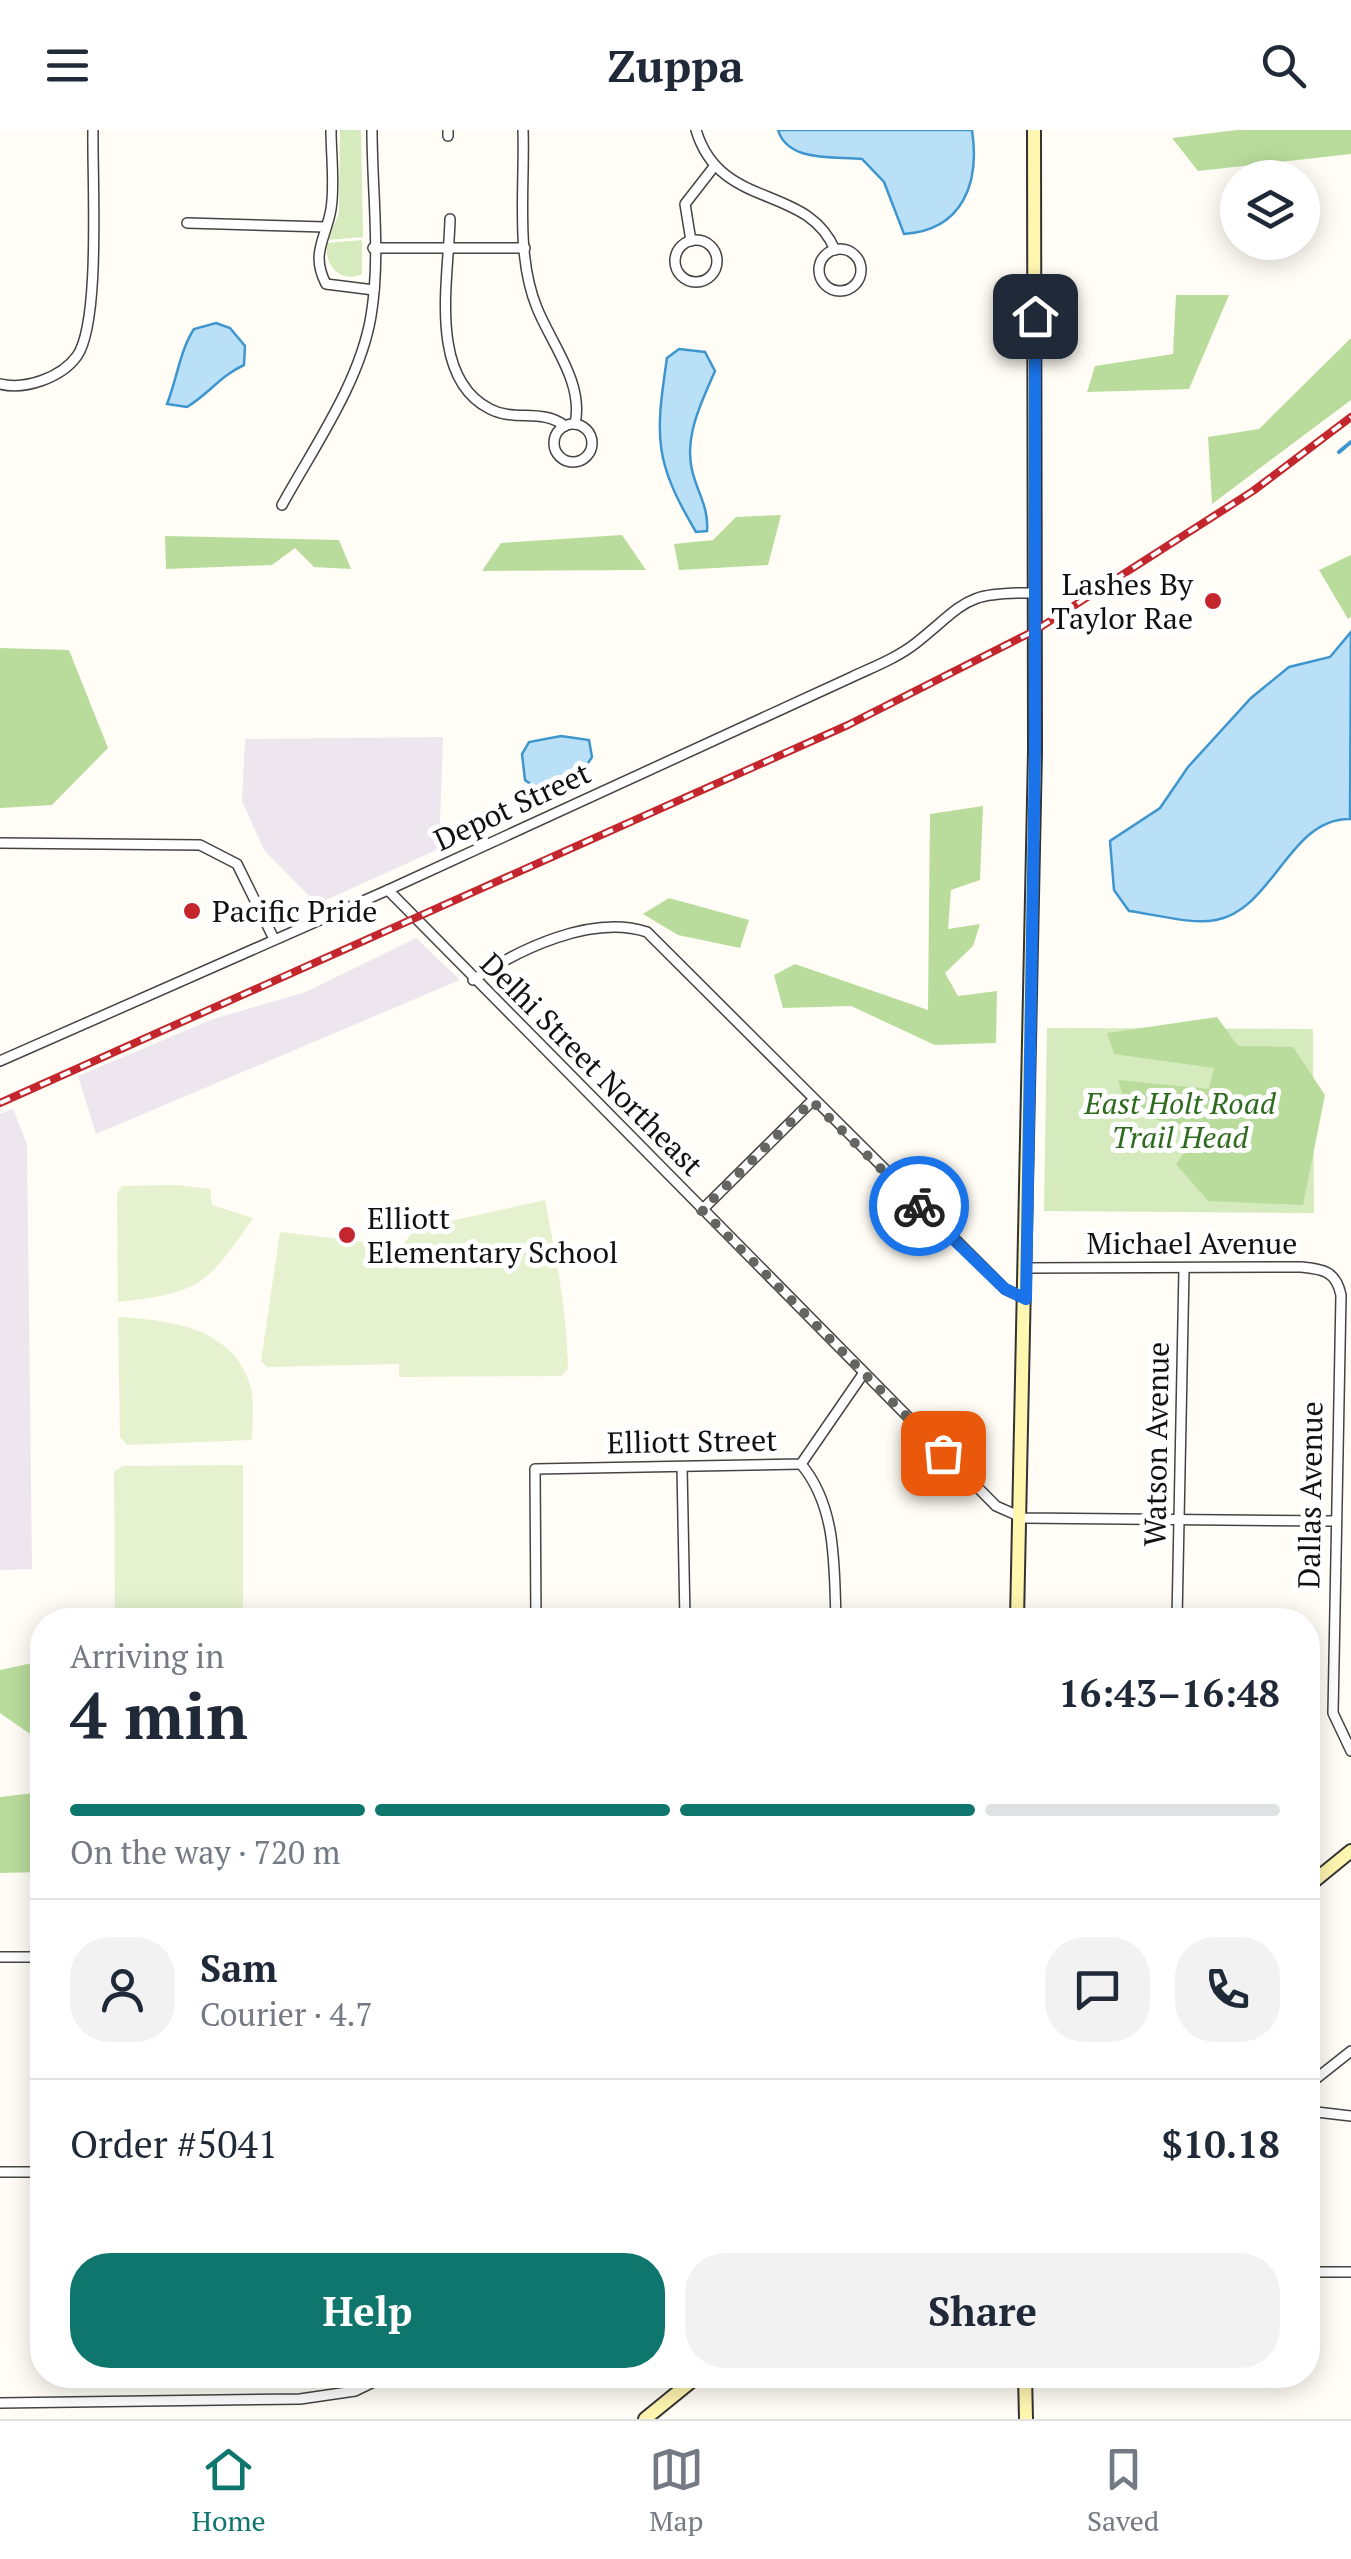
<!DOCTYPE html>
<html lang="en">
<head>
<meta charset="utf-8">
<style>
  :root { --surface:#fff; --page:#f2f2f3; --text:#1f2937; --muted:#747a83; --line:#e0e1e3; --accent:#0f766e }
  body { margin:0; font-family:"PT Serif",serif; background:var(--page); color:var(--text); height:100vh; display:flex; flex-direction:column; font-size:38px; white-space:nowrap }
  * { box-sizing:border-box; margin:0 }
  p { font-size:32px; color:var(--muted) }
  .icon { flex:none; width:55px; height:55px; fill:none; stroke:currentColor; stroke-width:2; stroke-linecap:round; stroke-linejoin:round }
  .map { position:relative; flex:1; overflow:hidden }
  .drawer { position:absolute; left:30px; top:1478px; width:1290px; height:780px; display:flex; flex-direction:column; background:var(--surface); border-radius:40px; box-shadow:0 5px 25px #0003 }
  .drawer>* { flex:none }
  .tools { position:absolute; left:1220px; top:30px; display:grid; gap:20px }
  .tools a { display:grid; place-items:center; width:100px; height:100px; border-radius:50%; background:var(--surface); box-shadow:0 5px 25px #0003; font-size:50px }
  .pin { position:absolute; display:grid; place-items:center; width:85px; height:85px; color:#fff; margin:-42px; border-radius:20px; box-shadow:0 5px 15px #0006 }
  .courier { position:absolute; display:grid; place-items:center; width:100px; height:100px; margin:-50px; border:8px solid #1a73e8; border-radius:50%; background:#fff; color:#222; box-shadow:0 2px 12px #0007 }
  .head em { font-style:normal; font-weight:700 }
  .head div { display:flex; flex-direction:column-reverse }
  .head { display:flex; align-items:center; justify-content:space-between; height:170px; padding:0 40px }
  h1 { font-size:65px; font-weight:700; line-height:75px }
  .bar { display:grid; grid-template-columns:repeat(4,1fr); gap:15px 10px; align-content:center; height:120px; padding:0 40px }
  .bar i { height:12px; border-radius:8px; background:var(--line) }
  .bar .on { background:var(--accent) }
  .bar p { grid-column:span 4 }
  .line { display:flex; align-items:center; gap:25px; padding:0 40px; border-top:2px solid var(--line) }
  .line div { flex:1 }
  .round { display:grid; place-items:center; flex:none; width:105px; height:105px; border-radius:40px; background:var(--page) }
  .primary-button { display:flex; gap:20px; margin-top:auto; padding:20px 40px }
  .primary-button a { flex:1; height:115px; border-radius:40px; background:var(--accent); color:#fff; font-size:40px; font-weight:700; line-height:115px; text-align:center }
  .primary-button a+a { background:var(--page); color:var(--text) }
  header { display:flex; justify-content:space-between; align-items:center; height:130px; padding:0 40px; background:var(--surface); font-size:45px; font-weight:700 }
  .tabs { display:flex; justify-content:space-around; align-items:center; height:140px; border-top:2px solid var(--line); background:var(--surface); font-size:28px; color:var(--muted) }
  .tabs a { display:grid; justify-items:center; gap:5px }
  .tabs .on { color:var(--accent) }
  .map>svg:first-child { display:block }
  .industrial { fill:#eee6ef }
  .green { fill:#d5ebbd }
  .forest { fill:#b9dc9c }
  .pitch { fill:#e6f2cf }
  .water { fill:#b9e0f7; stroke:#3f96cf; stroke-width:2.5 }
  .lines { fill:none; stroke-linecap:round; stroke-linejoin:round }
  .stream { stroke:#3f96cf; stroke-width:4 }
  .minor-casing { stroke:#444; stroke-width:12 }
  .secondary-casing { stroke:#333; stroke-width:16 }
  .minor { stroke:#fff; stroke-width:9 }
  .secondary { stroke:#fff6b0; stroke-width:12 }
  .rail-casing { stroke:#c4262e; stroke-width:8 }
  .rail { stroke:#fff; stroke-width:4; stroke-dasharray:11; stroke-linecap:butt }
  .done { stroke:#646461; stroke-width:10; stroke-dasharray:0 18 }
  .route { stroke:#1a73e8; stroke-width:12 }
  .poi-dot { fill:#c4262e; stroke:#fff; stroke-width:4 }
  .labels { text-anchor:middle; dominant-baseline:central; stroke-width:10; stroke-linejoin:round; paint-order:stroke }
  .poi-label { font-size:30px; fill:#111; stroke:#fff; text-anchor:start }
  .street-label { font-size:30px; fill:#111; stroke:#fff }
  .park-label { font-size:30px; font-style:italic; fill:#2f6b1f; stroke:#fff }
</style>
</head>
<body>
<header><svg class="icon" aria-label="menu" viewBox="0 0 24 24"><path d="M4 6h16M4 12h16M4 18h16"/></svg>Zuppa<svg class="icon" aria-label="search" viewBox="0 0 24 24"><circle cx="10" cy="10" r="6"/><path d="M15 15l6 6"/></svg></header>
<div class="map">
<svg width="1351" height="2289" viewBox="0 0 1351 2289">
  <rect width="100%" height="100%" fill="#fffdf5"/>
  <g class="industrial">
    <path d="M443,607L439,719L317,774L264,720L242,671L245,609Z"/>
    <path d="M416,808L460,850L96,1004L78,946L213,889L306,862Z"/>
    <path d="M13,979L27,1014L32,1439L0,1440V984Z"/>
  </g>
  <g class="green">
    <path d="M340,0H361L363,107L328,110L339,83Z"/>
    <path d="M362,110V144C340,154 324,135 327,113Z"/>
    <path d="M1047,898L1313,899L1314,1083L1044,1081Z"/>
  </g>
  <g class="forest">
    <path d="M1237,0H1351V24L1198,41L1172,8Z"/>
    <path d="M1176,165H1229L1189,259L1087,262L1095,236L1173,224Z"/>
    <path d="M1351,208V270L1212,374L1208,307L1259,299Z"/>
    <path d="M781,385L768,435L679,440L674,414L713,410L736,387Z"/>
    <path d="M622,405L646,440L482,441L501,413Z"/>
    <path d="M165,406L339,410L351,439L314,437L295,418L272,435L166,439Z"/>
    <path d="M1351,425V487L1348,489L1319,440Z"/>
    <path d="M0,518L69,520L108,618L52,675L0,678Z"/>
    <path d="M983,676L980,750L951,760L948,799L980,794L973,816L945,843L958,866L997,861L996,913L935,915L851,876L783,878L774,845L795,834L928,880L930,684Z"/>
    <path d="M669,768L749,790L740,818L678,805L643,784Z"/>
    <path d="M1217,887L1238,916L1293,917L1325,965L1303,1075L1208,1071L1176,1034L1203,999L1128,984L1118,950L1209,959L1214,938L1114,924L1107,903Z"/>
    <path d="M42,1531V1603L36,1608L0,1583V1540Z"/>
    <path d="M42,1662V1742L0,1743V1667Z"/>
  </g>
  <g class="pitch">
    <path d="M177,1055L210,1059L212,1075L253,1088C207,1155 200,1163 118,1172L117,1064L122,1056Z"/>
    <path d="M545,1070C556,1127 567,1181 568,1239L561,1246L399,1247V1234L267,1237L261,1231L280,1102L402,1116L415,1099Z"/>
    <path d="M118,1187C170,1190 231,1197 250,1254C255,1270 252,1294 252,1310L127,1315L120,1307Z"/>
    <path d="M243,1335V1490H115L114,1342L123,1336Z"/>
  </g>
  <g class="water">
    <path d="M778,0H972C980,53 963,100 904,104L884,52L862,29C835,26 788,33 778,0Z"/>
    <path d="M216,193L230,198L245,216L244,235C220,246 209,264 187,277L167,274C177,249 180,220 194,199Z"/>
    <path d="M679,219L705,222L715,241C702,271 684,306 692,340C697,362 709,377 707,401L696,402C654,331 655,308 667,228Z"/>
    <path d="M1351,502L1350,689C1289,688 1274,779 1216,790C1191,795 1154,784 1129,781L1114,760L1110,711L1160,678L1188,637L1251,568L1289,537L1330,527Z"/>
    <path d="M561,606L589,610L592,627L583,641L536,658L525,650L522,624L529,612Z"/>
  </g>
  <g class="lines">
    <path class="stream" d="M1339,322L1351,312"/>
    <defs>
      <g id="minor">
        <path d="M331,0C331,25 335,54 331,79C326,109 310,123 326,154L374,160"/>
        <path d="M448,0V6"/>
        <path d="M523,0C525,56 515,125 537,178C552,215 584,253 575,294"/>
        <path d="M696,0C720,81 807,53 835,120"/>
        <path d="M450,89C449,147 427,247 490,279C515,292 542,278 565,296"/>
        <path d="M187,93L325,97"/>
        <circle cx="696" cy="131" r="21"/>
        <path d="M691,111L685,74L713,38"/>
        <path d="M373,118H525"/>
        <circle cx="840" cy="140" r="21"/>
        <path d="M0,254C25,260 61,248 77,226C101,192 92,47 93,0"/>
        <circle cx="573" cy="313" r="19"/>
        <path d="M282,375C314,317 360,252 371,186C381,126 372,61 372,0"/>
        <path d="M0,713L200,715L237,734L274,809"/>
        <path d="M388,760L996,1376L1023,1388L1333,1391"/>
        <path d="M473,850C519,819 592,784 647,802L1005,1159L1026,1169"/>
        <path d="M0,931L388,760L852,547C873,537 897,528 916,513C968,471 964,462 1035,463"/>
        <path d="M702,1080L812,971"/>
        <path d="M1026,1138L1301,1137C1323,1139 1336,1141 1341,1165L1333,1583L1351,1621"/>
        <path d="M801,1334C837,1377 834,1436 836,1490"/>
        <path d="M682,1337L685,1490"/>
        <path d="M536,1490L535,1339L801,1334L863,1244"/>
        <path d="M1177,1490L1184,1139"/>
        <path d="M0,1827H42"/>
        <path d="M1308,1955L1351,1921"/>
        <path d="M1308,1981L1351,1986"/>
        <path d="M0,2042H42"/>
        <path d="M1308,2142H1351"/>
        <path d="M0,2273L300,2269L355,2261L388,2245"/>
      </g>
      <g id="secondary">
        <path d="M1017,1490L1035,622L1034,0"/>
        <path d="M1308,1756L1351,1721"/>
        <path d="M1025,2245L1026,2289"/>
        <path d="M645,2289L699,2245"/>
      </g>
    </defs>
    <use href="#minor" class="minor-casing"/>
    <use href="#secondary" class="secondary-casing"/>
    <use href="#minor" class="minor"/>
    <use href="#secondary" class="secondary"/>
    <defs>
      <path id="rail" d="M0,973L848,595L1036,500L1253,361L1351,287"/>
    </defs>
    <use href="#rail" class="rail-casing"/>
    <use href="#rail" class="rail"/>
  </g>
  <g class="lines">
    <path class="done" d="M919,1076L812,971L702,1080L943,1323"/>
    <path class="route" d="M919,1076L1005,1159L1026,1169L1035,622V186"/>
  </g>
  <g class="poi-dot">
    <circle cx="1213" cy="471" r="10"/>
    <circle cx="192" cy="781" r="10"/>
    <circle cx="347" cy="1105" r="10"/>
  </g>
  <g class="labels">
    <g class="poi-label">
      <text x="1193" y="454" text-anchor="end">Lashes By<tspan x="1193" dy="34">Taylor Rae</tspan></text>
      <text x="212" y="781">Pacific Pride</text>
      <text x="367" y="1088">Elliott<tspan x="367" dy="34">Elementary School</tspan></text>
    </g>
    <g class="street-label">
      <text transform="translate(512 676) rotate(-25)">Depot Street</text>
      <text transform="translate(592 934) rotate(45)">Delhi Street Northeast</text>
      <text x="1192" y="1113">Michael Avenue</text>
      <text transform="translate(692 1311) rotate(-1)">Elliott Street</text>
      <text transform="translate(1156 1314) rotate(-89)">Watson Avenue</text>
      <text transform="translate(1310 1365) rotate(-89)">Dallas Avenue</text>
    </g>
    <g class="park-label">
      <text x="1180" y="973">East Holt Road<tspan x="1180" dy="34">Trail Head</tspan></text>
    </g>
  </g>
</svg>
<div class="tools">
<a><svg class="icon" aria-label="layers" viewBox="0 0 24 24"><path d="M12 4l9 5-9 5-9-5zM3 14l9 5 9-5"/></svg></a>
</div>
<div class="pin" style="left:943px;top:1323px;background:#ea580c"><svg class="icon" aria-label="bag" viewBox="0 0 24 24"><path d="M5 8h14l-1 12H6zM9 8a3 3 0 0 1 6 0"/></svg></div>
<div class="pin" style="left:1035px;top:186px;background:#1f2937"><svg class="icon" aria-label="home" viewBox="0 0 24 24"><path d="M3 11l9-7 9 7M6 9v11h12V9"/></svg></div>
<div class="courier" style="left:919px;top:1076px"><svg class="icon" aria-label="bike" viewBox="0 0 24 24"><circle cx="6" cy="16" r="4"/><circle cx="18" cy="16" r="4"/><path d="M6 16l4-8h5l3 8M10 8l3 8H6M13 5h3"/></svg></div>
<section class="drawer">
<div class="head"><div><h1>4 min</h1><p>Arriving in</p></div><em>16:43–16:48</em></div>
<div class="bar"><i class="on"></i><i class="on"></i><i class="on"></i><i></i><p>On the way · 720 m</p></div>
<div class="line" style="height:180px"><a class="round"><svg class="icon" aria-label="person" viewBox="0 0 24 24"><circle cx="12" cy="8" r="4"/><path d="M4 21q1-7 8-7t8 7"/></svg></a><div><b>Sam</b><p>Courier · 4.7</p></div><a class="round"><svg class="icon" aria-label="chat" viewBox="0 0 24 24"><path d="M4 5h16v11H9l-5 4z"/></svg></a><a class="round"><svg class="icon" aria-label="phone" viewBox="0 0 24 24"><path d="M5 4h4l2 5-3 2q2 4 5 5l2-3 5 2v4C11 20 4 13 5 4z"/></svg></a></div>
<div class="line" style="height:130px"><div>Order #5041</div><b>$10.18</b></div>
<div class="primary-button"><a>Help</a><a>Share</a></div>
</section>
</div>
<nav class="tabs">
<a class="on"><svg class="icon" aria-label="home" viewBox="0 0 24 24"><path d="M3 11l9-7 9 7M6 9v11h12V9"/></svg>Home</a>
<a><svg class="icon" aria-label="map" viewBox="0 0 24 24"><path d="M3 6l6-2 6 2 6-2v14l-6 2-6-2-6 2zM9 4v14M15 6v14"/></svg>Map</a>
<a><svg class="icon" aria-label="saved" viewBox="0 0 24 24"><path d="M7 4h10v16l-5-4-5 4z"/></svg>Saved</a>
</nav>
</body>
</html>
